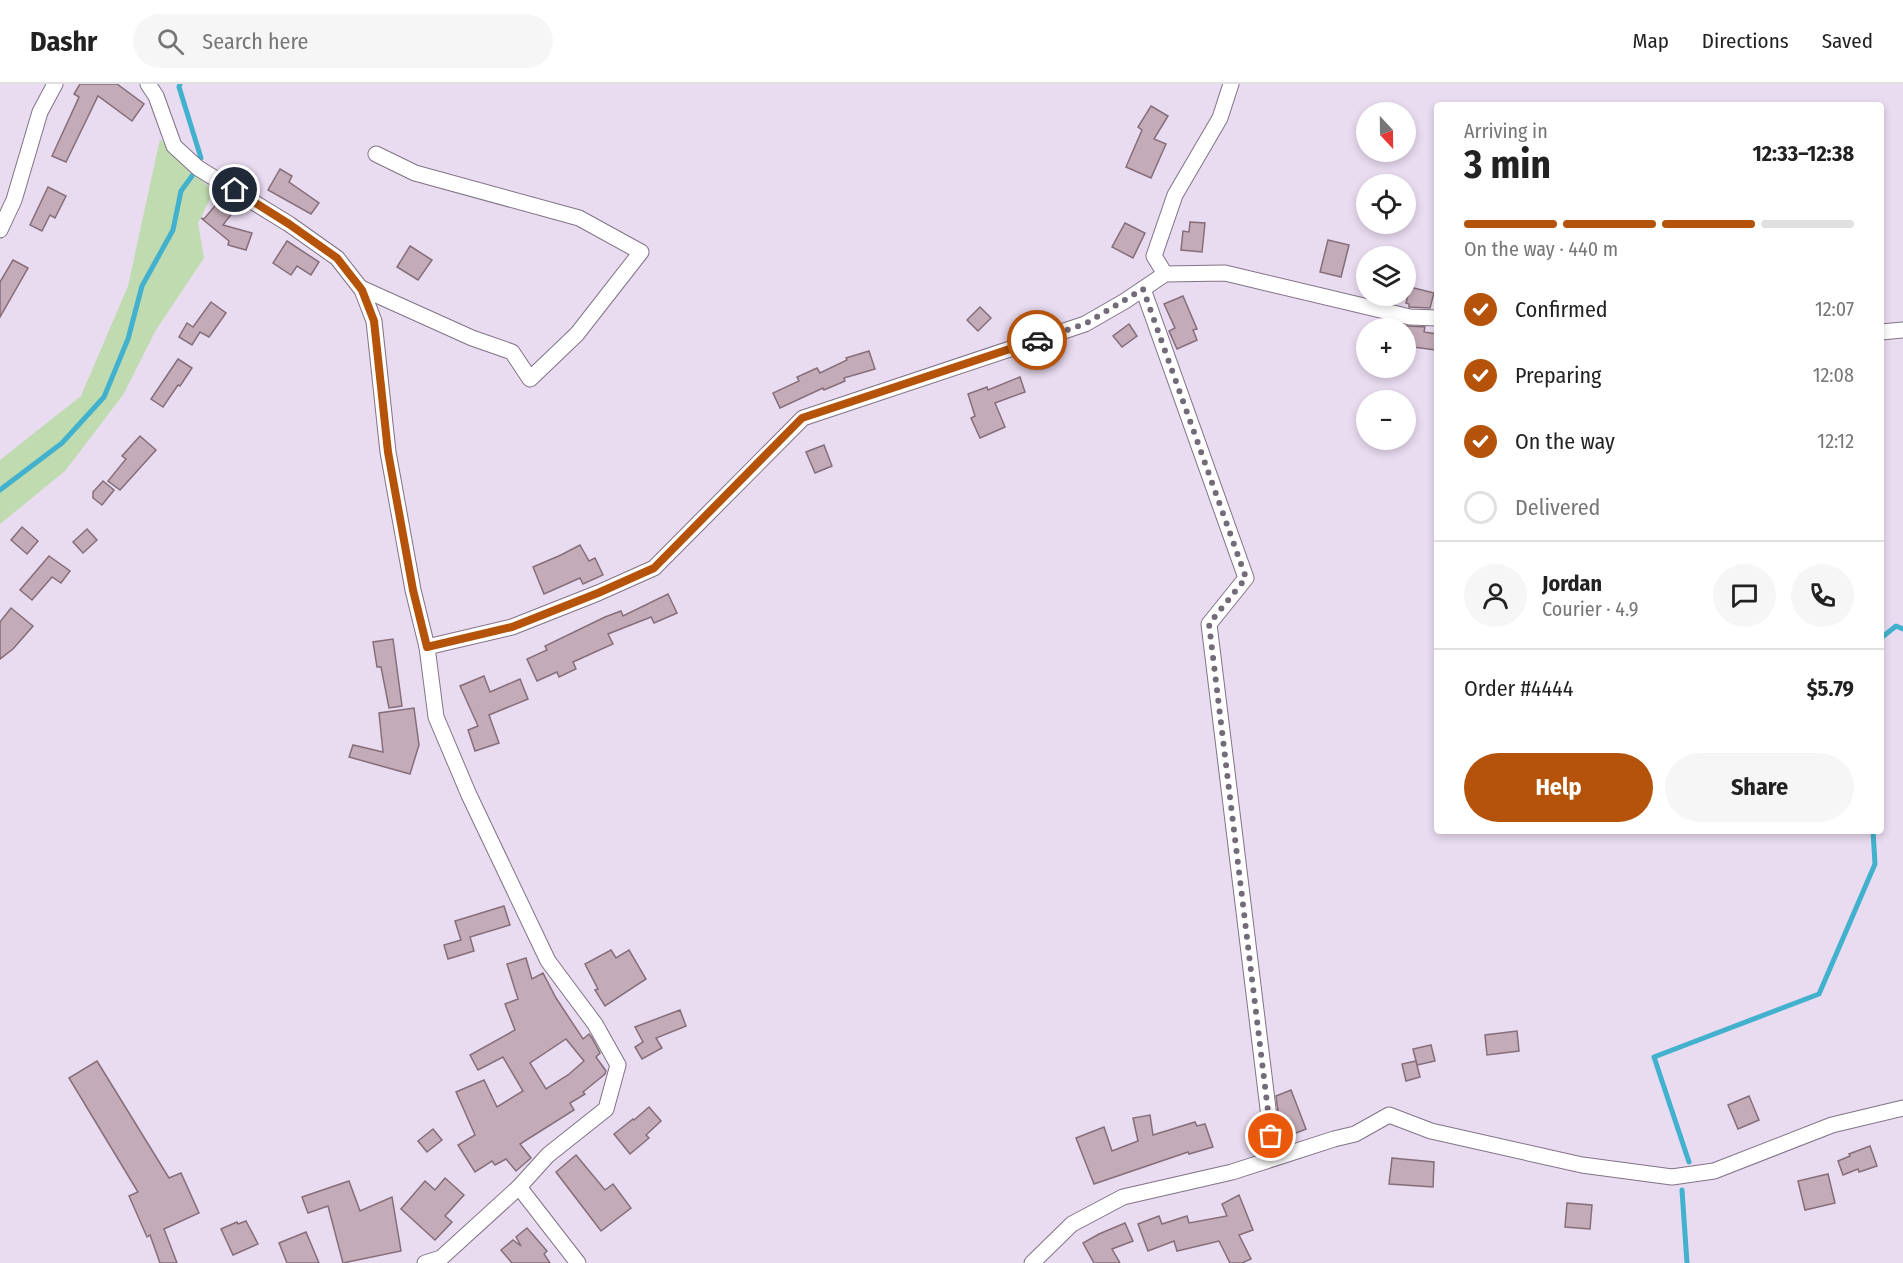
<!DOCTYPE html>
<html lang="en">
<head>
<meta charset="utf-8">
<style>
  :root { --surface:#fff; --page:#f6f6f6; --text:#222; --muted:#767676; --line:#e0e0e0; --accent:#b45309 }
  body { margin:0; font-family:"Fira Sans Condensed",sans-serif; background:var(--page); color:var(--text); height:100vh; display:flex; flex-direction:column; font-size:22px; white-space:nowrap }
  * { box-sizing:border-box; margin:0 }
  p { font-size:20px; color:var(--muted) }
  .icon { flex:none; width:33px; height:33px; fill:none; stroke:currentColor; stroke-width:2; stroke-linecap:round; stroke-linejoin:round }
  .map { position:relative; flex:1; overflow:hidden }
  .sheet { position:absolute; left:1434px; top:18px; width:450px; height:732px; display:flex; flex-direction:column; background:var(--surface); border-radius:6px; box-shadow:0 3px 9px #0003 }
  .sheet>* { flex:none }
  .needle { width:39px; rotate:158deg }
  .fabs { position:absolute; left:1356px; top:18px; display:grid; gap:12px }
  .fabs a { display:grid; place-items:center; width:60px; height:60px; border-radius:50%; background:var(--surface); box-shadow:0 3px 9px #0003; font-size:30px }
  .pin { position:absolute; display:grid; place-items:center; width:51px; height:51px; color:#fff; margin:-26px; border:3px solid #fff; border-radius:50%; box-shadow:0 2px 6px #0007 }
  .courier { position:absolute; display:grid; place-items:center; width:60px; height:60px; margin:-30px; border:4px solid #b45309; border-radius:50%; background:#fff; color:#222; box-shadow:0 2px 8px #0007 }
  .overview em { font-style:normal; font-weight:700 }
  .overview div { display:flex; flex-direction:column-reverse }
  .overview { display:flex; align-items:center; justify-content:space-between; height:102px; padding:0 30px }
  h1 { font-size:39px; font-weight:700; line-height:45px }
  .bar { display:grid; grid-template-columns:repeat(4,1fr); gap:9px 6px; align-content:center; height:72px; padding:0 30px }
  .bar i { height:8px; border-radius:4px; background:var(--line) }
  .bar .current { background:var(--accent) }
  .bar p { grid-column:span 4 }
  .line { display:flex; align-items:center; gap:15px; padding:0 30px; border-top:2px solid var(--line) }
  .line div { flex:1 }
  .round { display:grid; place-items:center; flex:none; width:63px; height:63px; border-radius:32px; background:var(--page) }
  ol { padding:0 30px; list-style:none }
  li { display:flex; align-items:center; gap:18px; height:66px }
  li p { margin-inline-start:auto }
  li .icon { padding:6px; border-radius:50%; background:var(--accent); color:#fff; stroke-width:4 }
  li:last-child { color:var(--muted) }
  li i { width:33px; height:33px; border:3px solid var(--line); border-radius:50% }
  .action { display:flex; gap:12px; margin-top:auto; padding:12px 30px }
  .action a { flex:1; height:69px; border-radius:36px; background:var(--accent); color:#fff; font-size:24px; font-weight:700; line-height:69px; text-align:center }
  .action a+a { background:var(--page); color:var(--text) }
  header { display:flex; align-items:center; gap:36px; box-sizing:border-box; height:84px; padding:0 30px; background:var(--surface); border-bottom:2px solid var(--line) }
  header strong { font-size:28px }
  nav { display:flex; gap:33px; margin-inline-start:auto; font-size:21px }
  .search { width:420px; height:54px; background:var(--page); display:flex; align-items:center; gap:15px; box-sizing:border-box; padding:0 21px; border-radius:33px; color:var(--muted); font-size:22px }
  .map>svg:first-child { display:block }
  .green { fill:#c1dbb0 }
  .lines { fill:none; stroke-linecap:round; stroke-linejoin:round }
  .stream { stroke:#42b1ce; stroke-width:5 }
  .building { fill:#c4abb8; stroke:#856e7a; stroke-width:1.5; fill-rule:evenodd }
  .minor-casing { stroke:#807386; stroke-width:17 }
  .minor { stroke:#fff; stroke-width:15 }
  .done { stroke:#746b78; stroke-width:6; stroke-dasharray:0 10.8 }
  .route { stroke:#b45309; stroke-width:8 }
</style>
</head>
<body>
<header>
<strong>Dashr</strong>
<div class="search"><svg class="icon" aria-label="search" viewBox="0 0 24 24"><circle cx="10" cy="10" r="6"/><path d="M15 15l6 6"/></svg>Search here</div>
<nav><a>Map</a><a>Directions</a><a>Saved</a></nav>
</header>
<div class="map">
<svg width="1903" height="1179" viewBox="0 0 1903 1179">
  <rect width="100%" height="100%" fill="#e9dbf0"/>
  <path class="green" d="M160,55L180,77L214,107L198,139L204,174L156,246L123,311L65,387L0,440V376L81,312L128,202Z"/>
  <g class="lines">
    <g class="stream">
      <path d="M180,0L179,3L201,74"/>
      <path d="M0,406L62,359L104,313L128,255L142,202L173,146L181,107L192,92"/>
      <path d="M1881,554L1896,542L1903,545"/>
      <path d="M1689,1078L1654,973L1819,910L1875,780L1873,747"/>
      <path d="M1682,1106L1687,1179"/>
    </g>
  </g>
  <g class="building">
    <path d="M80,0H117L144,20L132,37L98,12L66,78L52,72L79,13L74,10Z"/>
    <path d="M1151,22L1168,32L1154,55L1166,60L1151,94L1126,83L1142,46L1138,43Z"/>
    <path d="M280,85L292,92L289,98L319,119L311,130L268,106Z"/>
    <path d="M48,103L66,112L55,134L50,131L42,147L30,141Z"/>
    <path d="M219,117L233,128L223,141L252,149L246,166L228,161L229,157L201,134L204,135Z"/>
    <path d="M1190,138L1205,139L1202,168L1181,166L1183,147L1189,148Z"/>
    <path d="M1125,139L1145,149L1133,174L1112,163Z"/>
    <path d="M1328,156L1349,161L1341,193L1320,188Z"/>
    <path d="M287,157L319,178L311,191L297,182L291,191L273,179Z"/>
    <path d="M410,162L432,176L418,196L397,183Z"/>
    <path d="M13,176L28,184L0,233V198Z"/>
    <path d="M1410,203L1434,209L1430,224L1409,223V220L1406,219Z"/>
    <path d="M1183,212L1197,245L1193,246L1197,256L1177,265L1169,247L1175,244L1164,220Z"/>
    <path d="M211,218L226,229L209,253L200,248L192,261L179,253L187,239L193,243Z"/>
    <path d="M980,223L991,234L978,247L967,236Z"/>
    <path d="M1129,240L1137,252L1122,263L1113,252Z"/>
    <path d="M1406,242L1425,243L1424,248L1437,250L1435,266L1406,262Z"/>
    <path d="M869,267L875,285L844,294L845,297L824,306L823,304L780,324L773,309L799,297L797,293L817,284L820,289L847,276L846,274Z"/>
    <path d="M178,275L192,284L180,302L178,301L163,323L151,315Z"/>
    <path d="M1020,293L1025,308L995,319L1005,343L980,354L971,334L975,332L968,310L987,303L988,306Z"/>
    <path d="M140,352L156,366L120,406L108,397L126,375L122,372Z"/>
    <path d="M824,361L832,382L815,389L806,368Z"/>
    <path d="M103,397L114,406L102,421L93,414V408Z"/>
    <path d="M22,443L38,457L27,470L11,456Z"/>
    <path d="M87,445L97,456L83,469L73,458Z"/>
    <path d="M580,461L589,477L595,474L603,491L583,500L580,494L544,510L533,483L561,471Z"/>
    <path d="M49,472L70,487L61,499L52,493L32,516L20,506Z"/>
    <path d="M668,510L677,529L654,539L651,533L608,550L613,560L573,578L576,585L559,593L557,588L537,597L527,575L547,566L545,562L605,533L621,527L623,532Z"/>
    <path d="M11,524L33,542L13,565L0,575V538Z"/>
    <path d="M393,555L402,622L389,624L381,583H377L373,558Z"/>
    <path d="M484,592L490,608L520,595L528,615L489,631L499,659L475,667L468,646L478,642L460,602Z"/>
    <path d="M414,624L419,661L410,690L349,673L353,661L383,668L379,629Z"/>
    <path d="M504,822L510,841L470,853L474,867L448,875L444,861L461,856L455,837Z"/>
    <path d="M611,866L616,874L629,866L646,895L605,922L595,906L598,905L585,880Z"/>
    <path d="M526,874L532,895L543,889L556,914L583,955L589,950L592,954L600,969L596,973L606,987L605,990L583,1008L585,1010L570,1019L574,1026L520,1060L531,1074L516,1087L506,1075L495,1081L492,1077L475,1088L458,1061L475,1051L456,1008L484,996L497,1023L523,1007L503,973L478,986L470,971L515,946L505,920L518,915L507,880ZM566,955L584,977L568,991L546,1005L530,979Z"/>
    <path d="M680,926L686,942L656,954L662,964L642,975L635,963L643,958L635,943Z"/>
    <path d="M1517,947L1519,967L1487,971L1485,951Z"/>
    <path d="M1431,961L1435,977L1417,981L1413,965Z"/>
    <path d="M97,977L169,1094L181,1089L199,1129L164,1145L177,1179H160L150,1151L147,1153L129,1112L138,1108L69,994Z"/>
    <path d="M1416,977L1420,993L1406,997L1402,980Z"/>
    <path d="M1291,1006L1306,1045L1286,1053L1279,1035L1276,1012Z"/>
    <path d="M1749,1012L1759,1036L1738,1045L1728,1021Z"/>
    <path d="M649,1023L661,1037L646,1051L649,1054L630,1070L614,1050L633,1035L634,1036Z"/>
    <path d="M1150,1031L1153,1051L1195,1038L1197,1042L1205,1040L1213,1063L1189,1070L1188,1068L1094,1100L1076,1054L1104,1043L1112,1067L1138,1057L1133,1034Z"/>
    <path d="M433,1045L442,1056L427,1068L418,1057Z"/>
    <path d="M1870,1062L1877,1082L1859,1088L1858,1085L1843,1091L1838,1077L1850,1072L1849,1070Z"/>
    <path d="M576,1071L605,1106L613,1100L631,1124L601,1147L556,1088Z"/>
    <path d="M1392,1074L1434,1078L1433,1103L1389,1100Z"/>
    <path d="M1828,1090L1835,1119L1805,1126L1798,1097Z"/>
    <path d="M445,1094L464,1111L445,1132L452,1138L435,1156L401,1125L425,1097L435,1106Z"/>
    <path d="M349,1097L360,1127L392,1113L401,1167L343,1179L328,1122L308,1129L302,1113Z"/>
    <path d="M1239,1111L1253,1146L1239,1151L1251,1175L1242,1179H1230L1219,1157L1177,1167L1174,1157L1148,1167L1138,1140L1159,1132L1162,1140L1187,1132L1189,1139L1227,1132L1222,1120Z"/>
    <path d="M1567,1119L1592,1121L1590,1145L1565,1143Z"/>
    <path d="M246,1137L258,1160L233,1171L221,1145L237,1138L238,1140Z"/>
    <path d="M1125,1139L1133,1157L1112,1165L1120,1179H1094L1083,1159L1099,1150Z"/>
    <path d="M527,1144L547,1167L544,1170L550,1179H512L501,1166L513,1156L521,1162L516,1153Z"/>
    <path d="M306,1148L319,1179H287L279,1159Z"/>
  </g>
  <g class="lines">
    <defs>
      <g id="minor">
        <path d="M148,0L156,12L174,62L198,84L289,140L337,174L362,206L374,237L388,368L413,506L427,563"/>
        <path d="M0,146L14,116L40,28L55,0"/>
        <path d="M1165,190L1154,172L1175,111L1220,34L1231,0"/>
        <path d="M361,204L472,254L512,268L530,295L577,250L641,168L579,134L415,89L376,70"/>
        <path d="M1143,205L1246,494L1209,540L1274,1074"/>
        <path d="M1881,248L1903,246"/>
        <path d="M519,1103L578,1179"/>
        <path d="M425,1179L441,1174L519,1103L548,1071L606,1025L618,981L595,940L548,877L469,711L436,633L427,563L512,543L598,509L654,484L803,334L1085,240L1125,217L1165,190L1225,189L1410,233L1437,234"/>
        <path d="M1032,1179L1072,1140L1123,1113L1232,1088L1334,1055L1355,1050L1389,1031L1431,1047L1582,1081L1672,1093L1714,1087L1832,1041L1903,1024"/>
      </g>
    </defs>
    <use href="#minor" class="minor-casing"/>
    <use href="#minor" class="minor"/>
  </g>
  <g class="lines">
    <path class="done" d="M1037,256L1085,240L1143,205L1246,494L1209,540L1271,1052"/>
    <path class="route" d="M235,106L289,140L337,174L362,206L374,237L388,368L413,506L427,563L512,543L598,509L654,484L802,334L1037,256"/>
  </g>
</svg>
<div class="fabs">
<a><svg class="needle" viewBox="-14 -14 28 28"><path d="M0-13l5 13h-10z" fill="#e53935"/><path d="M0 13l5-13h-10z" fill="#767676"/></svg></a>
<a><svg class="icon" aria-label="locate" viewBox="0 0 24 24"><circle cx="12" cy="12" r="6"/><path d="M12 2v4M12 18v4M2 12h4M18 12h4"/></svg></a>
<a><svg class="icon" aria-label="layers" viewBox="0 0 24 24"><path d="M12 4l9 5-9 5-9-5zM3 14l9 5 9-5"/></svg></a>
<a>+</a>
<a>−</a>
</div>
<div class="pin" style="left:1271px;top:1052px;background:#ea580c"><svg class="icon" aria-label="bag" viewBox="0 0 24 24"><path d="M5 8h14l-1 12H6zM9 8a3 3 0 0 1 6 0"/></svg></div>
<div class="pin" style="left:235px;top:106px;background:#1f2937"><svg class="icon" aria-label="home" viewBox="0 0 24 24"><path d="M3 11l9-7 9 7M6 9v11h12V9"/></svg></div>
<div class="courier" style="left:1037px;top:256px"><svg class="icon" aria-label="car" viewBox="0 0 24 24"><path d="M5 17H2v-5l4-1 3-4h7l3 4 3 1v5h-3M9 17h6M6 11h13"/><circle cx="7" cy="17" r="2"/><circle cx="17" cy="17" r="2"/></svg></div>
<section class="sheet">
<div class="overview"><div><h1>3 min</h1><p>Arriving in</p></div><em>12:33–12:38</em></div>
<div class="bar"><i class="current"></i><i class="current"></i><i class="current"></i><i></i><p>On the way · 440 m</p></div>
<ol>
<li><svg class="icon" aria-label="check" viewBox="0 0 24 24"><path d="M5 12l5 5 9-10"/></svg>Confirmed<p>12:07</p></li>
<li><svg class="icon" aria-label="check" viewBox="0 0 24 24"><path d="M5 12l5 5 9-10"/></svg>Preparing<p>12:08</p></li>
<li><svg class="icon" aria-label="check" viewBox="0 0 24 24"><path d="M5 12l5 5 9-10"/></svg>On the way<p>12:12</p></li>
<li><i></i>Delivered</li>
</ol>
<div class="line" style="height:108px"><a class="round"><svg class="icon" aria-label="person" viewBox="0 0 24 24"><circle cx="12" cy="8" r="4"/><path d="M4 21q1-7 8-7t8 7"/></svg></a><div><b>Jordan</b><p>Courier · 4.9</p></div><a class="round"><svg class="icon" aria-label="chat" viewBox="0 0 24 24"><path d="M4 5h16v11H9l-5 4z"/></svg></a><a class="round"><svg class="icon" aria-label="phone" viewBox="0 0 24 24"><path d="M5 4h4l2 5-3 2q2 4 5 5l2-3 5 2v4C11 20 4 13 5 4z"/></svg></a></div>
<div class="line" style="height:78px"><div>Order #4444</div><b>$5.79</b></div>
<div class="action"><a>Help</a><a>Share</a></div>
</section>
</div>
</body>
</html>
